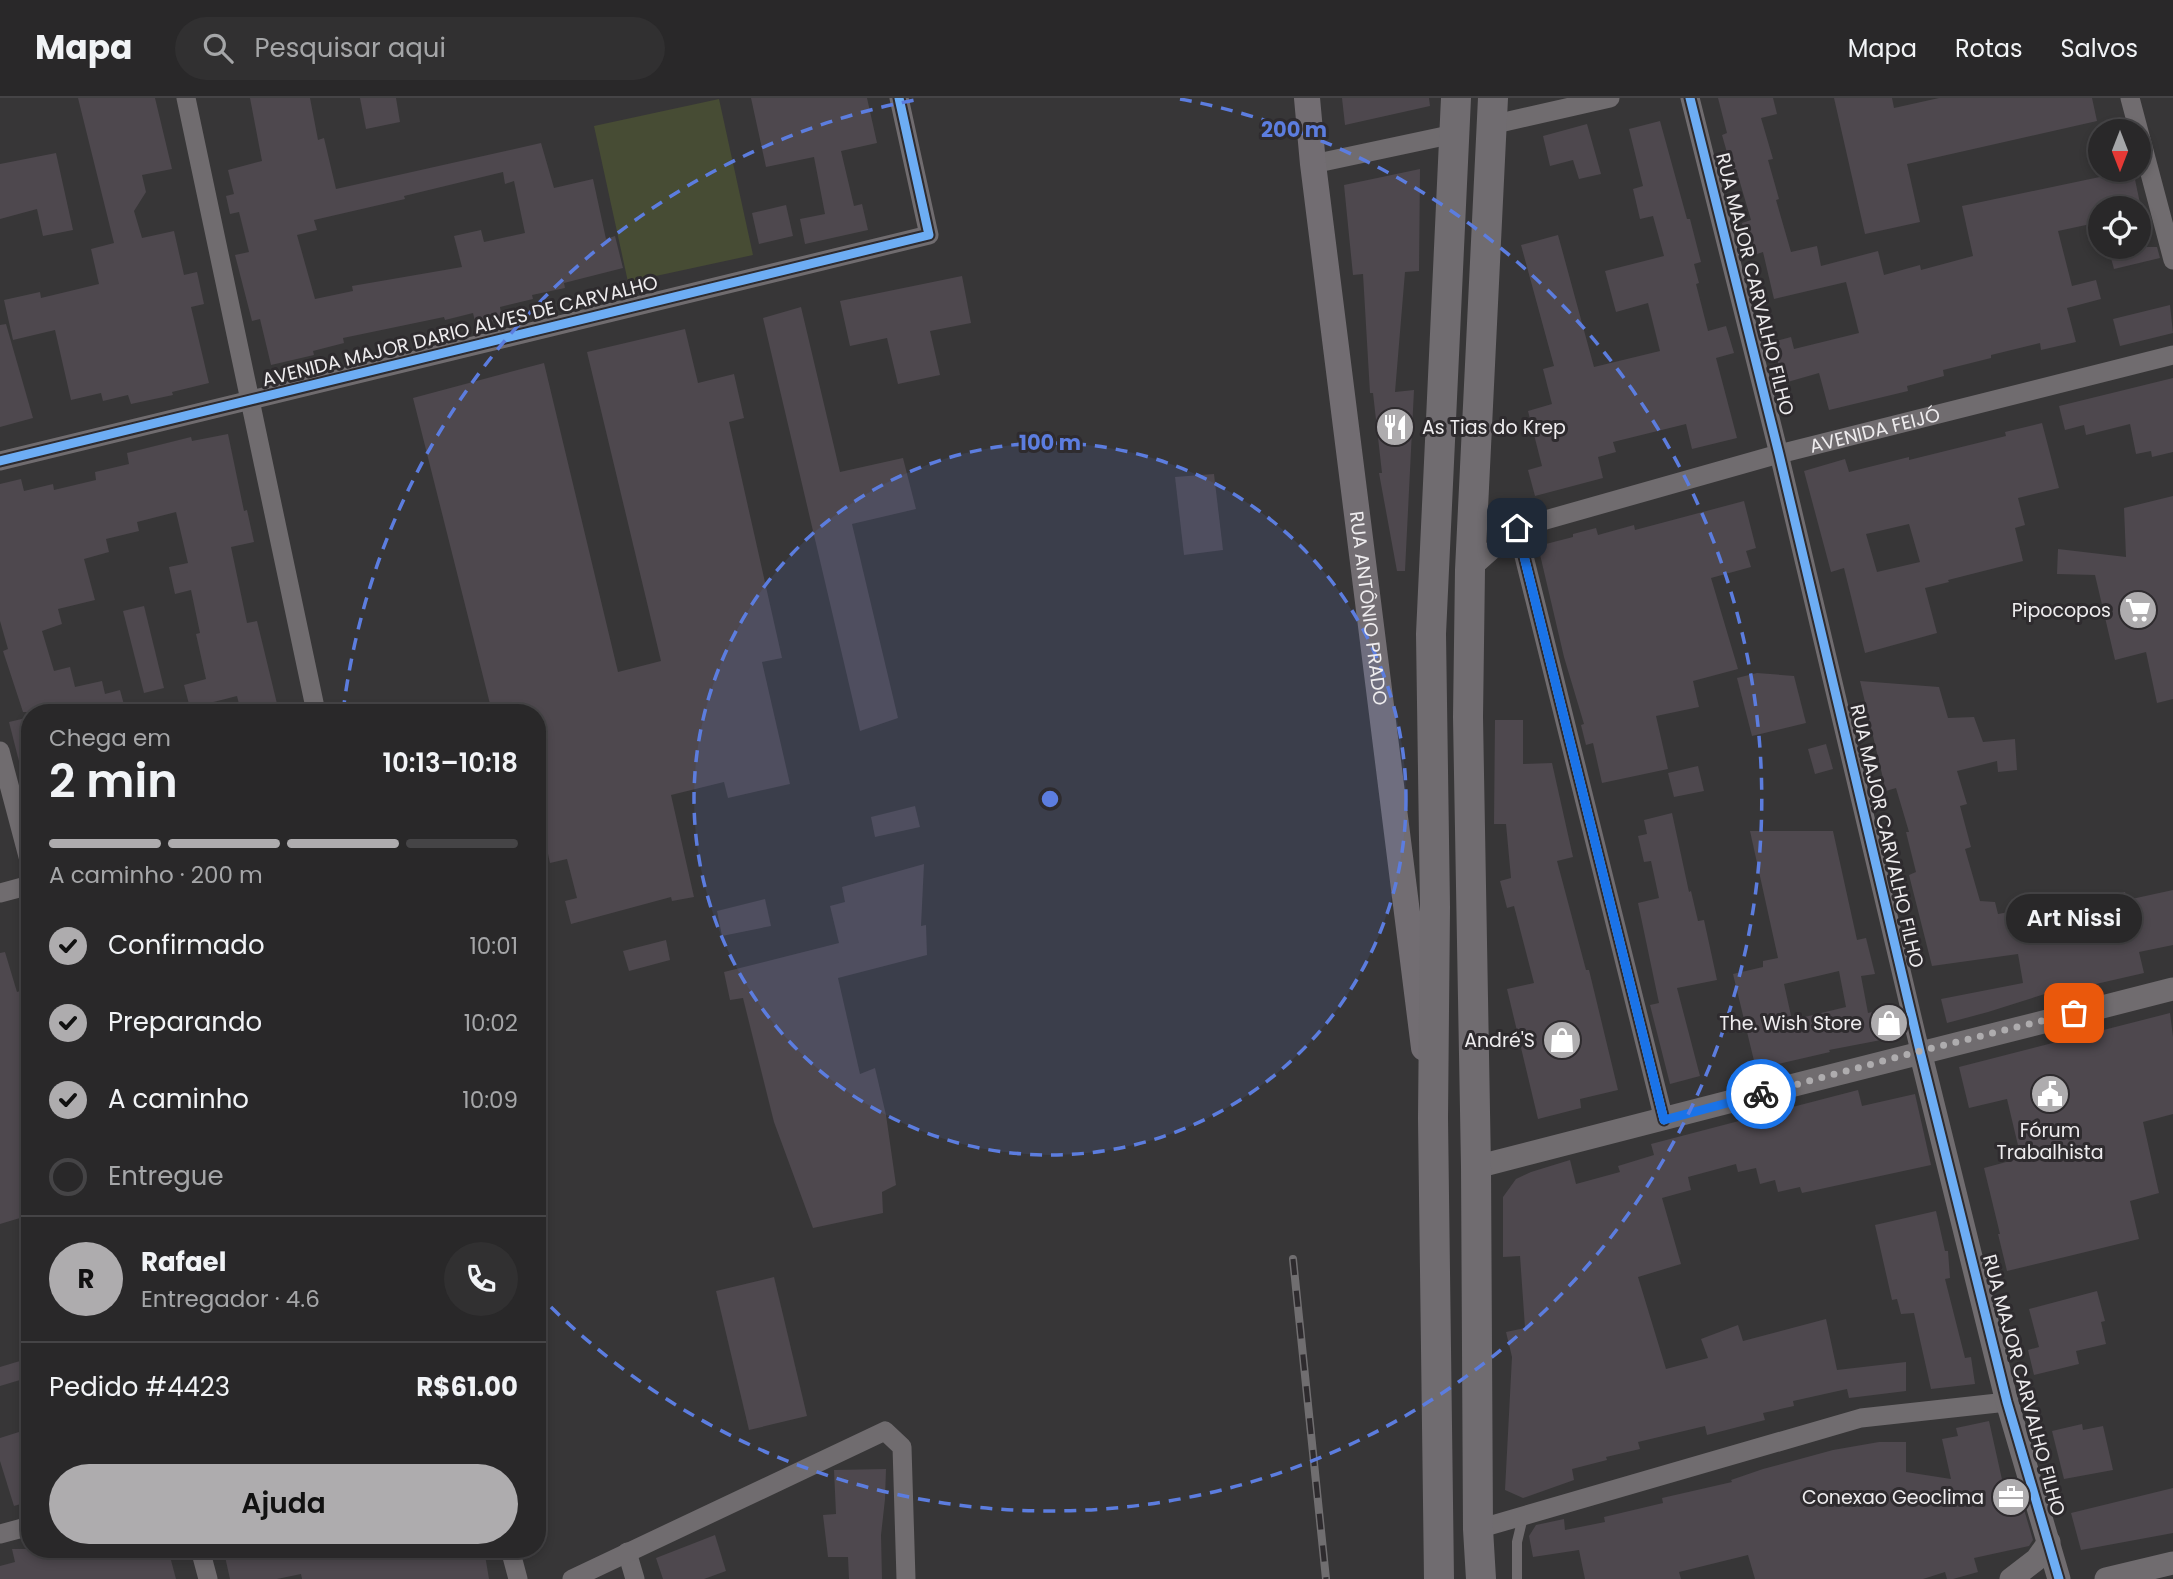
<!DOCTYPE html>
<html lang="pt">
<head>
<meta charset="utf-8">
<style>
  :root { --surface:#292829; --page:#313031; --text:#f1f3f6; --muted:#a5a6a8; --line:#454446; --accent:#aeacae }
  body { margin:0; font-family:Poppins,sans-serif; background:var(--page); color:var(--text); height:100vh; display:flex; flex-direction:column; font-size:26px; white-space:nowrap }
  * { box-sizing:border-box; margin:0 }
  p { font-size:23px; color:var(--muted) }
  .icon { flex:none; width:38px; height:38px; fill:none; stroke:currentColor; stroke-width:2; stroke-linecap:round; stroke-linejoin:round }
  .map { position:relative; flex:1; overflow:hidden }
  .details { position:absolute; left:21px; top:606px; width:525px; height:854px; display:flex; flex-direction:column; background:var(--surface); border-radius:28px; box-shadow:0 4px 10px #0003,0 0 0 2px var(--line) }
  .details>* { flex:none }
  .needle { width:46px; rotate:180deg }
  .buttons { position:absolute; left:2088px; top:21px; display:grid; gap:14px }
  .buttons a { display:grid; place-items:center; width:63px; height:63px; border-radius:50%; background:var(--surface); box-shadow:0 4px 10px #0003,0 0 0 2px var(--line); font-size:35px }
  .pin { position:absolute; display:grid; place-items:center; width:60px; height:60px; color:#fff; margin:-30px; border-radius:14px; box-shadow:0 4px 10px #0006 }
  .courier { position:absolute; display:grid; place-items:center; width:70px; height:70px; margin:-35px; border:5px solid #1a73e8; border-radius:50%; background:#fff; color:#222; box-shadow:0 2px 9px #0007 }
  .bubble { position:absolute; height:49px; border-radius:24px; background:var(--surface); box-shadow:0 4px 10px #0003,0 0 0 2px var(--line); font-size:23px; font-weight:600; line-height:49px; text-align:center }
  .summary em { font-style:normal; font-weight:600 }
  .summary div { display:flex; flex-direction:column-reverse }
  .summary { display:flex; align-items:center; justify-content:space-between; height:119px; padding:0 28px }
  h1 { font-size:46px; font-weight:600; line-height:52px }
  .bar { display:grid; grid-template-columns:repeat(4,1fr); gap:10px 7px; align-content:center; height:84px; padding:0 28px }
  .bar i { height:9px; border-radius:5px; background:var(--line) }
  .bar .on { background:var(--accent) }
  .bar p { grid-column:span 4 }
  .line { display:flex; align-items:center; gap:18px; padding:0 28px; border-top:2px solid var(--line) }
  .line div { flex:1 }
  .round { display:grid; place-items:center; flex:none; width:74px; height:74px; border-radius:37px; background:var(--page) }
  ol { padding:0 28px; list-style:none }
  li { display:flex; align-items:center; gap:21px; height:77px }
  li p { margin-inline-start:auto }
  li .icon { padding:7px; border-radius:50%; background:var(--accent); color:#111; stroke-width:4 }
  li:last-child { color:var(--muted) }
  li i { width:38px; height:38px; border:4px solid var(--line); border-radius:50% }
  .primary-button { display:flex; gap:14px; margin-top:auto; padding:14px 28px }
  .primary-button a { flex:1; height:80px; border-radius:42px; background:var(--accent); color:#111; font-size:28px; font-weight:600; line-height:80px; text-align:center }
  header { display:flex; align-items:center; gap:42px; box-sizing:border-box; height:98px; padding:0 35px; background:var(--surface); border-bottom:2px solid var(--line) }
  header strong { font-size:33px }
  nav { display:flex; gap:38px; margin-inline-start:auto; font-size:24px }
  .search { width:490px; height:63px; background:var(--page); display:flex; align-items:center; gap:18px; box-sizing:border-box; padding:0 24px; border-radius:38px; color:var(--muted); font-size:26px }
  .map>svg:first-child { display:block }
  .green { fill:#474c34 }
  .building { fill:#4e484e; fill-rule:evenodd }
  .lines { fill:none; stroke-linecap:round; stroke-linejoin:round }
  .service { stroke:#706c6f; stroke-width:10 }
  .minor { stroke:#706c6f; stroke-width:19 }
  .tertiary { stroke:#706c6f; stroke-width:23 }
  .secondary { stroke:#726d72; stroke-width:26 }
  .primary { stroke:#706c70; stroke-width:30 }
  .rail-casing { stroke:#706e70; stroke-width:8 }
  .rail { stroke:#2e2b2e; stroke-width:5; stroke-dasharray:16; stroke-linecap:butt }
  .cycleway-casing { stroke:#2e2b2e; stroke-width:13 }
  .cycleway { stroke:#6dadf4; stroke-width:9 }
  .done { stroke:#aeacae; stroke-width:7; stroke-dasharray:0 12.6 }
  .route { stroke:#1a73e8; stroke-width:9 }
  .ring { fill:none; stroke:#5c7ddf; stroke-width:3.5; stroke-dasharray:12 9 }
  .labels { text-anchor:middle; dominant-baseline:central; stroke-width:6; stroke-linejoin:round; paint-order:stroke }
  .street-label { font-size:19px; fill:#eeecee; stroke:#2e2b2e }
  .poi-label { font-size:19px; fill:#eeecee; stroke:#2e2b2e; text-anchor:end }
  .centre { fill:#5c7ddf; stroke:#2e2b2e; stroke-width:3.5 }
  .ring-label { font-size:21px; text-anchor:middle; font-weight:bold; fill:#5c7ddf; stroke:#2e2b2e; stroke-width:6; stroke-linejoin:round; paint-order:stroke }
</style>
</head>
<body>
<header>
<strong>Mapa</strong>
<div class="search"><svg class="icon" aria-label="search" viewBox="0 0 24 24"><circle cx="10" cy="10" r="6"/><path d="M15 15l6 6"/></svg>Pesquisar aqui</div>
<nav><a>Mapa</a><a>Rotas</a><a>Salvos</a></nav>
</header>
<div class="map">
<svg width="2173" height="1481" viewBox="0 0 2173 1481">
  <rect width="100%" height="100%" fill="#373637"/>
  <path class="green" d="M719,1L753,157L628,184L594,28Z"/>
  <g class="building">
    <path d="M78,0H155L172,71L142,77L146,94L134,113L142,140L174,133L184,177L197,174L204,206L191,209L209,285L172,294L173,297L131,306L128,297L103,303L101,295L71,302L55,232L13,242L4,202L40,194L41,200L99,186L91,151L114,145Z"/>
    <path d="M250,0H310L318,42L324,40L336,91L541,45L554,90L593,81L606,141L615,138L623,170L564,185L565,190L532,197L533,201L500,209L502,221L476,227L473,215L445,222L444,219L343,240L344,245L313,253L314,257L271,267L260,221L252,223L235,157L249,154L239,114L230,116L226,98L234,96L228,72L262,63ZM503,74L505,86L514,83L525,135L484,144L481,132L454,138L462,169L352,188L353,193L315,201L297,137L317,132L314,122L405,101L404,98Z"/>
    <path d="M360,0H396L400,24L366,31Z"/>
    <path d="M751,0H867L877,45L841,53L854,108L862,106L868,132L805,146L800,121L825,116L814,59L766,69Z"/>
    <path d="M1342,0H1429L1430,8L1345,27Z"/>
    <path d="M1718,0H1773L1777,16L1761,20L1773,61L1768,62L1779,101L1776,102L1791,154L1817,148L1821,168L1878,153L1884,177L1920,167L1921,172L1973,158L1962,108L2133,72L2141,110H2100V124L2058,133L2072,188L2096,182L2101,201L2067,210L2076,244L2041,252L2040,245L1991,257V260L1943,272L1944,278L1907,288L1908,293L1829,312L1819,275L1784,285L1772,244L1791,239L1794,251L1859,235L1846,184L1774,201L1763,154L1751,158L1742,125L1751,122L1736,71L1732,72L1722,37L1727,35Z"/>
    <path d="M1834,0H1892L1894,10L1939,0H2092L2097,23L1907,66L1920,124L1865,136Z"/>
    <path d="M1660,23L1687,121H1690L1701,164L1694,166L1699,185L1696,186L1708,233L1726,228L1734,255L1716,260L1737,340L1692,351L1686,326L1613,344L1616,354L1598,359L1603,380L1535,398L1528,372L1542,368L1528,313L1552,306L1543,271L1554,268L1521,147L1558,137L1594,269L1660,253L1648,205L1616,214L1605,173L1664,158L1653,118L1640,121L1633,91L1643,88L1629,31Z"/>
    <path d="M1587,26L1601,76L1579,81L1573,62L1550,68L1543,38Z"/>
    <path d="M56,55L73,132L43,138L37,111L0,121V66Z"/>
    <path d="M1420,71L1419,173L1405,174L1395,294L1414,292L1405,473H1397L1379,375H1382L1373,295H1370L1363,176L1353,177L1344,87Z"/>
    <path d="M786,107L793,138L759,146L752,115Z"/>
    <path d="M2108,149H2157L2160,160L2114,171Z"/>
    <path d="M962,178L971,225L930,233L940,277L898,286L887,240L850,248L840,203Z"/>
    <path d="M2170,207L2173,235L2120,248L2113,221Z"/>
    <path d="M801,209L840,374L903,360L916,411L852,426L898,620L860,633L763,220Z"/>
    <path d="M6,226L33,320L0,329V227Z"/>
    <path d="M685,231L698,285L734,276L744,320L729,324L782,560L762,564L790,686L728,700L724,684L671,697L694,799L672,803L671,799L571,826L565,803L577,800L567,761L550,765L537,705V614H492L413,300L544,265L618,574L661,563L587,254Z"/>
    <path d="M2173,280V354L2152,359L2151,353L2136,356L2130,326L2086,337L2084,327L2065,332L2059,308Z"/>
    <path d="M2042,325L2059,390L2018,400L2025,427L2015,430L2023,463L1948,482L1949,484L1925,490L1937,535L1865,555L1844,470L1831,474L1804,373L1845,361L1849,374L1909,359V362L2006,338L2005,334ZM1909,426L1920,464L1877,474L1866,436Z"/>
    <path d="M228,336L244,413L247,412L254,444L231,449L247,525L257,523L279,614H241L237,598L190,610L184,587L206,581L196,536L200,535L191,492L175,496L169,469L188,465L176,414L137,424L139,433L106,441L109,454L84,461L95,502L58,511L62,526L42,533L54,573L70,569L75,589L102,583L105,596L120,592L126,614H23L3,553L8,551L0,523V386L21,381L24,393L53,386L54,392L96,382L95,374L129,366L127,355L191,339L192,343Z"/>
    <path d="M1214,376L1223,452L1184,457L1175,379Z"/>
    <path d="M2173,398V601L2157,605L2146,554L2115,562L2095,477L2057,476L2058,451L2126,459L2124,410Z"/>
    <path d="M1744,403L1756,450L1746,453L1751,469L1711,480L1738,571L1693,583L1699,609L1656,618L1668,671L1602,685L1593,645L1586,647L1581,627L1584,626L1564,559L1538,448L1573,439V436L1596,430L1598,437L1634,427L1635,432Z"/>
    <path d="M144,508L164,590L144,595L123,513Z"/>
    <path d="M1757,575L1794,578L1806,625L1752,638L1737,580Z"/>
    <path d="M1860,583L1939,589L1948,620L1974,619L1983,644L2015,641L2017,672L1998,674L1997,663L1957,673L1967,706L1960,708L1971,749L1965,751L1980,803L1995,804L1998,816L2015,813V816L2053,807L2054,810L2125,794L2127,802L2173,792V847L2139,854L2144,875L2074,891L2072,885L2063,888L2064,890L1988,914L1947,925L1941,901L2023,885L2018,856L1932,868L1909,777L1916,774L1906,734H1909L1896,690L1886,693Z"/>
    <path d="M30,619V678L23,679L9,624Z"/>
    <path d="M1495,622H1523V666L1552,665L1573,759L1557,763L1586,872H1589L1618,992L1580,1001L1581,1010L1538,1021L1507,891L1534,885L1514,808L1507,810L1500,783L1511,780L1506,726H1494Z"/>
    <path d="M1826,646L1833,671L1815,676L1808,651Z"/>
    <path d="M1698,668L1704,693L1674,699L1668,675Z"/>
    <path d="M915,708L920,729L875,739L871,719Z"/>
    <path d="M1672,715L1689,794L1691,793L1698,823L1704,822L1717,882L1677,890L1700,978L1670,986L1650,907L1659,905L1638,805L1659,800L1651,763L1644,764L1638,738L1647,736L1644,722Z"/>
    <path d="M1750,733H1833L1857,842L1866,840L1875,876L1861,878L1868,915L1896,909L1902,938L1829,952L1830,954L1756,971L1733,876L1763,869V863L1778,860ZM1839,873L1846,909L1792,922L1784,886Z"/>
    <path d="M924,766L921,828L926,827L927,857L838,880L860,976L875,970L886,1017L896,1087L882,1094L883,1115L813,1130L774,1024L743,900L730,902L724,874L839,845L830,808L845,804L842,789Z"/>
    <path d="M765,801L771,828L722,838L717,813Z"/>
    <path d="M666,842L670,862L629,873L623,853Z"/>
    <path d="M5,854L17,894L30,890V921L24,923L30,945V1117L0,1126V855Z"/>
    <path d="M2170,915L2173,939V1016L2143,1024L2159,1095L2130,1103L2139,1141L2007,1173L1998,1136H2000L1984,1070L2021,1060L2007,1001L1969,1010L1959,969Z"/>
    <path d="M1858,992L1862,1008L1915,996L1931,1067L1802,1095L1800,1089L1778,1094L1775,1082L1760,1086L1756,1070L1738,1074L1736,1066L1688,1079L1691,1092L1662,1100L1681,1166L1638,1179L1666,1271L1708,1260L1701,1241L1738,1227L1743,1243L1826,1221L1837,1272L1906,1264V1293L1849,1300L1847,1291L1793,1303L1794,1308L1763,1315L1765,1322L1707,1337L1705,1328L1638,1344L1640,1351L1606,1359L1607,1362L1572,1371L1574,1382L1523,1400L1505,1392L1512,1259L1506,1234L1525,1230L1520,1158L1503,1159V1099L1516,1081L1531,1074L1570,1062L1576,1086L1620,1074L1618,1068L1654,1057L1651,1046Z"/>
    <path d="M1936,1113L1945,1153H1948L1950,1180L1945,1181L1965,1260L1971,1259L1975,1286L1931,1291L1914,1215L1901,1216L1897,1201L1892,1202L1875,1127Z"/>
    <path d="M774,1179L807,1318L749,1332L716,1193Z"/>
    <path d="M2097,1193L2105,1223L2101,1224L2106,1246L2076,1253L2079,1266L2034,1277L2028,1252L2039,1249L2029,1211Z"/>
    <path d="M30,1260V1279L0,1288V1269Z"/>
    <path d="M1989,1323L2003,1386L2016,1384L2033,1442L2029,1448L1974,1460L1978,1474L1953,1481H1947L1945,1474L1923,1481H1755L1748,1457L1679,1474L1681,1481H1585L1579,1452L1533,1459L1529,1438L1536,1427L1564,1421L1565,1432L1605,1424L1604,1419L1663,1405L1662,1400L1732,1384L1731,1382L1763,1371L1833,1352L1879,1344H1906V1374L1951,1381L1942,1341L1958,1338L1956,1330Z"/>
    <path d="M2082,1326L2083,1332L2103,1328L2113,1372L2064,1381L2052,1333Z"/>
    <path d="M19,1334L30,1368V1403L14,1408L0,1363V1340Z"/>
    <path d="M886,1371L885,1401L881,1437L882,1481H849L848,1459H828L823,1417L836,1416L834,1372Z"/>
    <path d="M2173,1390V1435L2081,1452L2071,1415Z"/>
    <path d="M715,1437L726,1473L704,1481H663L656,1460Z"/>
    <path d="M12,1451H36L38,1458L67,1451H168L176,1481H0V1468L15,1464Z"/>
    <path d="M236,1451H363L364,1455L381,1451H400L401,1457L431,1451H484L489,1481H302L301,1476L277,1481H230L224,1454Z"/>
  </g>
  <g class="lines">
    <path class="service" d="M1517,1481V1444L1523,1419"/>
    <g class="minor">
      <path d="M186,0L316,614"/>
      <path d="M1690,0L1779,356L1920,953"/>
      <path d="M2130,0L2173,162"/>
      <path d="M1491,27L1610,0"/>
      <path d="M1313,66L1454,36"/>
      <path d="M0,363L929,137L899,0"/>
      <path d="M1517,430L1664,1022"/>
      <path id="s1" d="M1470,472L1517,430L1779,356L2173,257"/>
      <path d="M0,653L30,766"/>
      <path d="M0,795L30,787"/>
      <path d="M1478,1431L1861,1320L2007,1304"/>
      <path d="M0,1436L30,1428"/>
      <path d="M200,1451L208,1481"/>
      <path d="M510,1451L518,1481"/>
      <path d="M627,1454L635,1481"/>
      <path d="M572,1481L885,1333L902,1349L906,1481"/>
    </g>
    <g class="tertiary">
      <path d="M1920,953L2007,1304L2059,1481"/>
      <path d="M1476,1069C1708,1009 1941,949 2173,891"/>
      <path d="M2011,1481L2037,1461L2049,1444"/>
      <path d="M2106,1481L2173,1465"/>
    </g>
    <path class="secondary" id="s2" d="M1307,0L1313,66L1424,950"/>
    <g class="primary">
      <path d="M1439,1481L1433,1020L1435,809L1431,536L1456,0"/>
      <path d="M1481,1481L1478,1431L1476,1069L1468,619L1470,472L1493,0"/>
    </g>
    <defs>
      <path id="rail" d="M1293,1161L1326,1481"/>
    </defs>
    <use href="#rail" class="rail-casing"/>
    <use href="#rail" class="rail"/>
    <defs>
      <g id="cycleway">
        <path d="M1690,0L1779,356L1920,953L2007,1304L2059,1481"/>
        <path d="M0,363L929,137L899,0"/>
        <path d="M1517,430L1664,1022"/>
      </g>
    </defs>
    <use href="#cycleway" class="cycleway-casing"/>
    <use href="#cycleway" class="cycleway"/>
  </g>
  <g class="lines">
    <path class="done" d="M1761,996L1920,953L2074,915"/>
    <path class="route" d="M1517,430L1664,1022L1761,996"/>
  </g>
  <circle cx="1050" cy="701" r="356" fill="#5c7ddf" fill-opacity=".12"/>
  <g class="ring">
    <circle cx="1050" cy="701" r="356"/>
    <path d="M343 614A712 712 0 0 1 920 1M1180 1A712 712 0 1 1 538 1196"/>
  </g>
  <defs>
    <symbol id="restaurant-disc" viewBox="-11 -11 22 22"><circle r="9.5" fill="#aeacae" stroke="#2e2b2e"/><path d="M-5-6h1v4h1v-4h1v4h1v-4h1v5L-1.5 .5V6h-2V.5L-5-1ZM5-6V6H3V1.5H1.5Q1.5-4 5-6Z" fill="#fff"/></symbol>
    <symbol id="supermarket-disc" viewBox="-11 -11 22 22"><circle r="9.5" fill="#aeacae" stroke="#2e2b2e"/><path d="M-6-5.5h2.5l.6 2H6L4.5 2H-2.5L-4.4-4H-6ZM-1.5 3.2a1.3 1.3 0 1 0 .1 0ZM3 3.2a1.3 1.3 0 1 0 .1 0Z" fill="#fff"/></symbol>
    <symbol id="shop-disc" viewBox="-11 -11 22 22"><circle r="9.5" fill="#aeacae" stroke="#2e2b2e"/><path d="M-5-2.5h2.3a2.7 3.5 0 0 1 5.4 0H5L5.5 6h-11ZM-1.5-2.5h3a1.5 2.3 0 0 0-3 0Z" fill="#fff"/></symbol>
    <symbol id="civic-disc" viewBox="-11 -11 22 22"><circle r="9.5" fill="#aeacae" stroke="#2e2b2e"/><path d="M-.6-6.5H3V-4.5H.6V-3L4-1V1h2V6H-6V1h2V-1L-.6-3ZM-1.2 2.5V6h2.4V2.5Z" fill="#fff"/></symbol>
    <symbol id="office-disc" viewBox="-11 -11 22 22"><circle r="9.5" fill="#aeacae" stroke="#2e2b2e"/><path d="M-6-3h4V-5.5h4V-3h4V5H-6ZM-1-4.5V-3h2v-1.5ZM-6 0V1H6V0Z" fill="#fff"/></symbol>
  </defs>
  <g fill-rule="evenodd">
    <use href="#restaurant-disc" x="1373" y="307" width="44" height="44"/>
    <use href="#supermarket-disc" x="2116" y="490" width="44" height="44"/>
    <use href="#shop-disc" x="1867" y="903" width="44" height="44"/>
    <use href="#shop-disc" x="1540" y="920" width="44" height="44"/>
    <use href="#civic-disc" x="2028" y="974" width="44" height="44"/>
    <use href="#office-disc" x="1989" y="1377" width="44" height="44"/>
  </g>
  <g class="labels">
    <g class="street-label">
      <text transform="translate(1755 186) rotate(76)">RUA MAJOR CARVALHO FILHO</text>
      <text transform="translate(460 233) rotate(-14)">AVENIDA MAJOR DARIO ALVES DE CARVALHO</text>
      <text stroke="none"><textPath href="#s1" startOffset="434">AVENIDA FEIJÓ</textPath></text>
      <text stroke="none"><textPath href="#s2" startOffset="514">RUA ANTÔNIO PRADO</textPath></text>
      <text transform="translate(1887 738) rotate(77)">RUA MAJOR CARVALHO FILHO</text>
      <text transform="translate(2024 1287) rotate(75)">RUA MAJOR CARVALHO FILHO</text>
    </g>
    <g class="poi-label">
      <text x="1422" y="329" text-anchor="start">As Tias do Krep</text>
      <text x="2111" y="512">Pipocopos</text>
      <text x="1862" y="925">The. Wish Store</text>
      <text x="1535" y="942">André'S</text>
      <text x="2050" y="1032" text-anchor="middle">Fórum<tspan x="2050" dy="22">Trabalhista</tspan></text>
      <text x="1984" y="1399">Conexao Geoclima</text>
    </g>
  </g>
  <circle cx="1050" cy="701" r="10" class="centre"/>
  <g class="ring-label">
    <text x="1294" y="39">200 m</text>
    <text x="1050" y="352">100 m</text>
  </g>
</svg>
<div class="buttons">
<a><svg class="needle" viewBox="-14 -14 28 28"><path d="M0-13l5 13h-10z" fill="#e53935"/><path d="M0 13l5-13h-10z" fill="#a5a6a8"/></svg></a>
<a><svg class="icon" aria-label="locate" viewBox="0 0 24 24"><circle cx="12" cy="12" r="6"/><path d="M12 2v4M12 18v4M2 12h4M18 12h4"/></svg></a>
</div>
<div class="pin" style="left:2074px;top:915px;background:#ea580c"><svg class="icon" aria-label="bag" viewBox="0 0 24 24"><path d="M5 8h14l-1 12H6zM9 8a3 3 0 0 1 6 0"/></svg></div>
<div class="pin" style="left:1517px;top:430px;background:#1f2937"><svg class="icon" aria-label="home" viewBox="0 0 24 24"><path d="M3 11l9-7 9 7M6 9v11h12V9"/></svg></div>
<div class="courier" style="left:1761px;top:996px"><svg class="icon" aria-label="bike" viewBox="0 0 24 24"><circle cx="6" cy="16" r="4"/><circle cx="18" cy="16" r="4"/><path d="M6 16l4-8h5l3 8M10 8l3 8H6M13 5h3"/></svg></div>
<div class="bubble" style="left:2006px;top:796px;width:136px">Art Nissi</div>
<section class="details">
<div class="summary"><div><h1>2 min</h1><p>Chega em</p></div><em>10:13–10:18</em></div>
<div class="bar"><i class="on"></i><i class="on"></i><i class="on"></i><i></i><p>A caminho · 200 m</p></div>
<ol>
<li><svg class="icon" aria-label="check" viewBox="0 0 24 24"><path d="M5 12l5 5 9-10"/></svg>Confirmado<p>10:01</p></li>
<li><svg class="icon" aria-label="check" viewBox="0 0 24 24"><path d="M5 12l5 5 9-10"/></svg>Preparando<p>10:02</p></li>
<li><svg class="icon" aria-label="check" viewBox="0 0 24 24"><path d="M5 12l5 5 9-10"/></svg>A caminho<p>10:09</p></li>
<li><i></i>Entregue</li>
</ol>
<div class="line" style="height:126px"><b class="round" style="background:var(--accent);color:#111">R</b><div><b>Rafael</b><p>Entregador · 4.6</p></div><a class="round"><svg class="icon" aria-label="phone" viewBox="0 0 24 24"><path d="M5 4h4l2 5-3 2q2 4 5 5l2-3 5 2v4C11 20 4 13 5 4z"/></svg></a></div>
<div class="line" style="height:91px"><div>Pedido #4423</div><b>R$61.00</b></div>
<div class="primary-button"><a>Ajuda</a></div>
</section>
</div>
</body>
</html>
